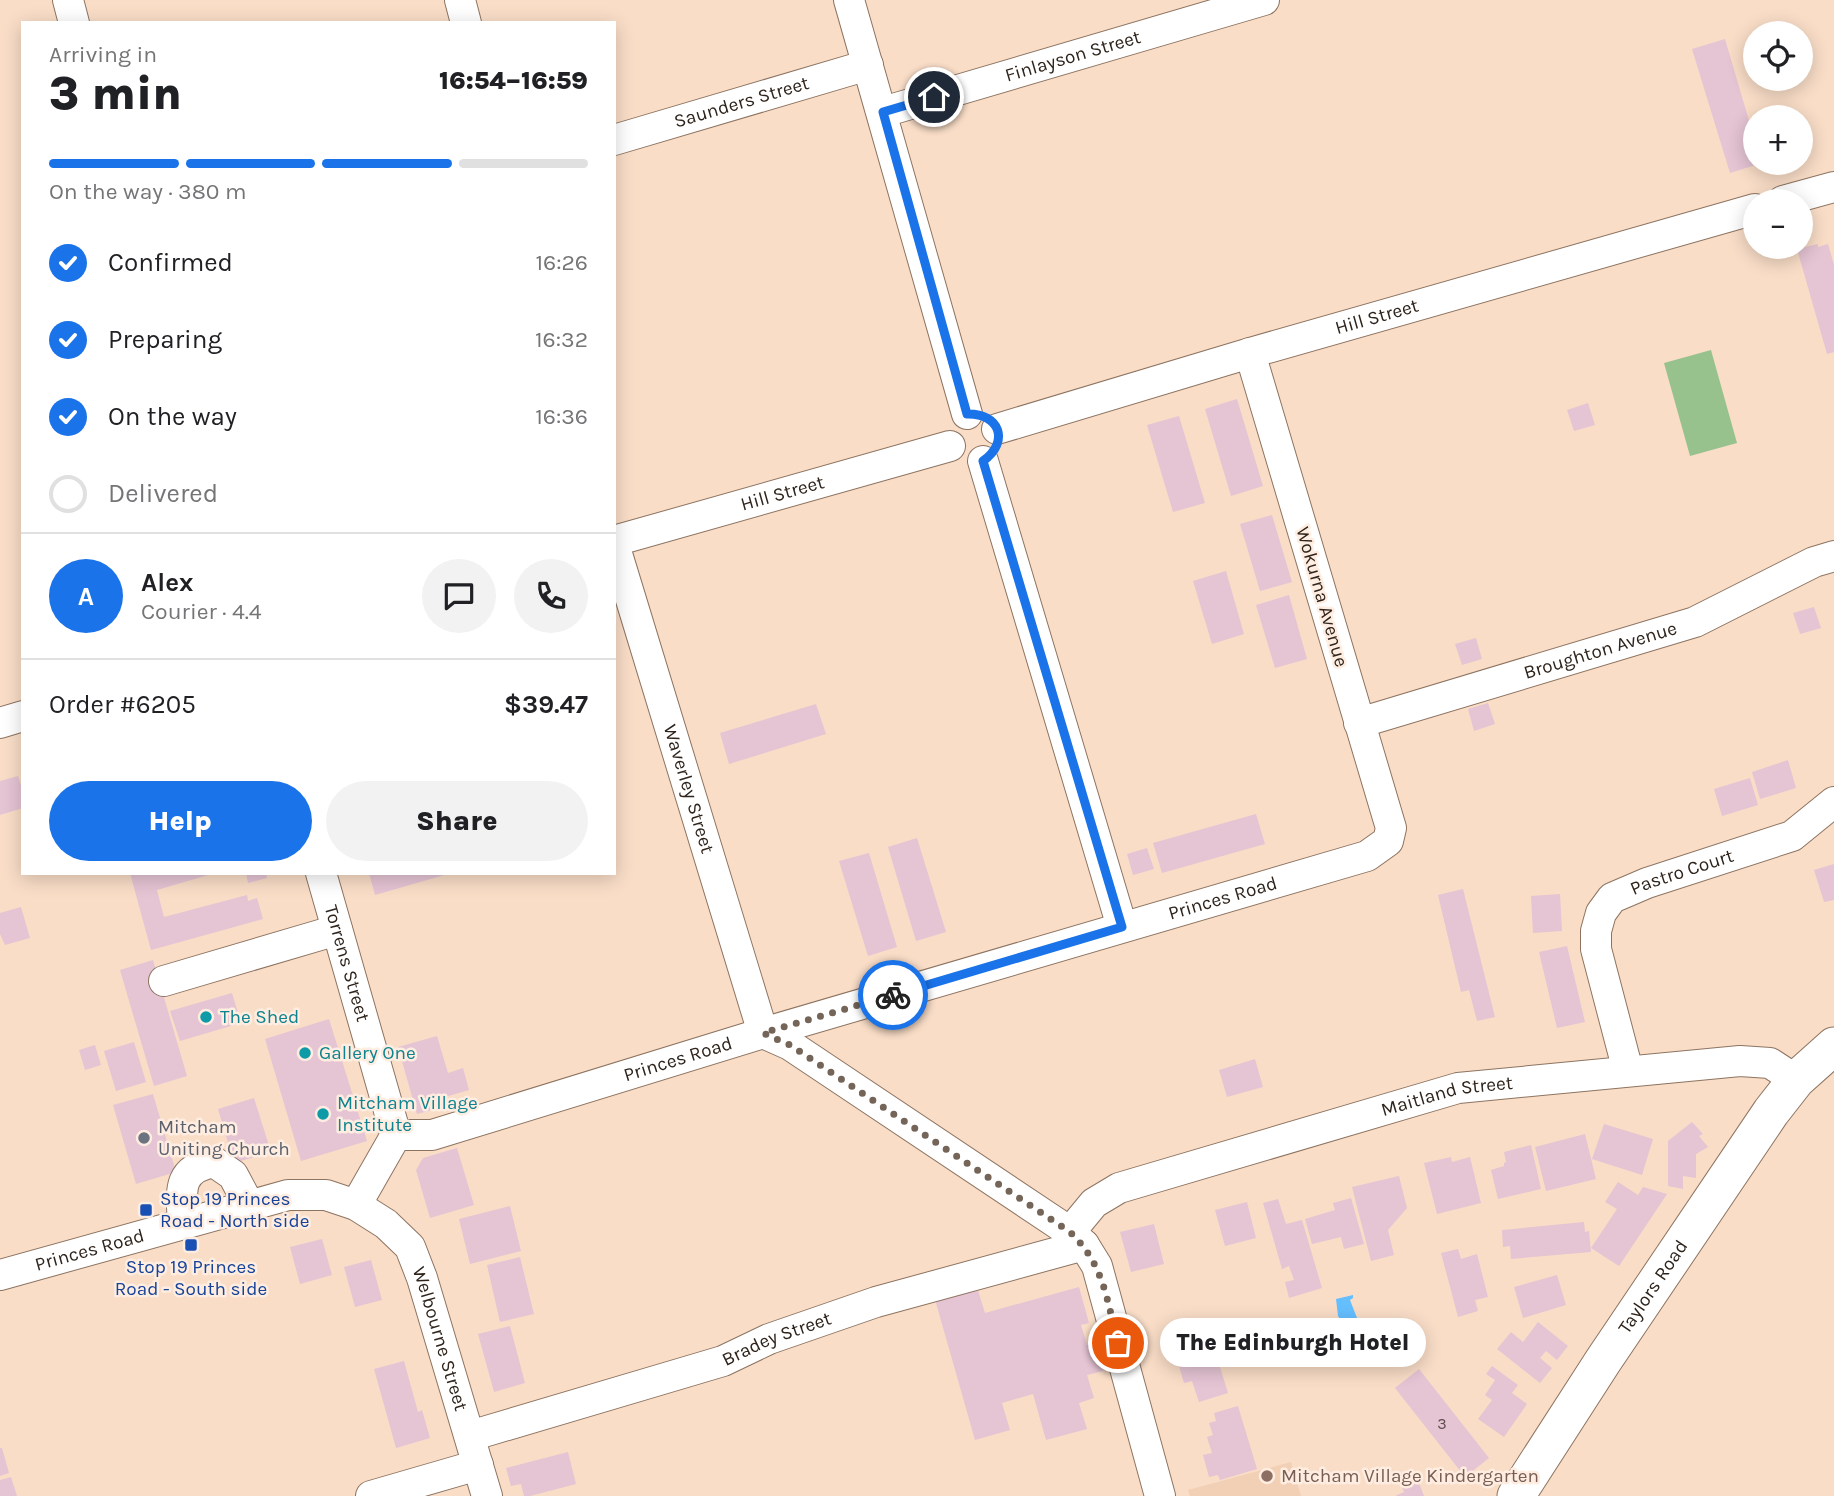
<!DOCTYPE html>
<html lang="en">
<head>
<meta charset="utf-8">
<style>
  :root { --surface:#fff; --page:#f2f2f2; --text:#202124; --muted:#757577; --line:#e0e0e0; --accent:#1a73e8 }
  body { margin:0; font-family:Karla,sans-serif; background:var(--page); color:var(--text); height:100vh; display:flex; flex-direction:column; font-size:26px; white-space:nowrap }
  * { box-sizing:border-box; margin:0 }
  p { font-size:23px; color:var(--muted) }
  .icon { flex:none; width:38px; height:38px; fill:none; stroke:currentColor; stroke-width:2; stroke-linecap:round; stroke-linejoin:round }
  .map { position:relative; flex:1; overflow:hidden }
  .panel { position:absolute; left:21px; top:21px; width:595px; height:854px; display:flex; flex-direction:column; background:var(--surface); border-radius:0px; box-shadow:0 4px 18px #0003 }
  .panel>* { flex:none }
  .fabs { position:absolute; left:1743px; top:21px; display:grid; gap:14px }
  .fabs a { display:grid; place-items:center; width:70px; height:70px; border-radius:50%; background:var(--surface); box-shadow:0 4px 18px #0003; font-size:35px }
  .pin { position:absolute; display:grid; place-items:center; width:60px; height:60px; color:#fff; margin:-30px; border:4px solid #fff; border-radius:50%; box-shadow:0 2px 7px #0007 }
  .courier { position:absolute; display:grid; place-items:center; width:70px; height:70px; margin:-35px; border:5px solid #1a73e8; border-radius:50%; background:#fff; color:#222; box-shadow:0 2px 9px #0007 }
  .bubble { position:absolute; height:49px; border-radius:24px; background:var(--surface); box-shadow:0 4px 18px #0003; font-size:23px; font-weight:800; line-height:49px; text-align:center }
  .summary em { font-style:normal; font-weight:800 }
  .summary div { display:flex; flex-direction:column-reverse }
  .summary { display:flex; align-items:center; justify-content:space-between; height:119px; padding:0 28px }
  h1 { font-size:46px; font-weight:800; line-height:52px }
  .bar { display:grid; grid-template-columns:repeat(4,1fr); gap:10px 7px; align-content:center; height:84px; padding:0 28px }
  .bar i { height:9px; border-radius:5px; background:var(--line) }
  .bar .selected { background:var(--accent) }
  .bar p { grid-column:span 4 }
  .line { display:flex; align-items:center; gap:18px; padding:0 28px; border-top:2px solid var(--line) }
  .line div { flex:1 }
  .round { display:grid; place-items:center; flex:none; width:74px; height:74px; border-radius:37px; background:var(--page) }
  ol { padding:0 28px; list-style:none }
  li { display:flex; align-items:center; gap:21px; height:77px }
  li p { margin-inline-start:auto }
  li .icon { padding:7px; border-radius:50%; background:var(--accent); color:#fff; stroke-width:4 }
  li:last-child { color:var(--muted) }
  li i { width:38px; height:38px; border:4px solid var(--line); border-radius:50% }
  .button { display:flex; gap:14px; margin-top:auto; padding:14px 28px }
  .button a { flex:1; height:80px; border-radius:42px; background:var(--accent); color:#fff; font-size:28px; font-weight:800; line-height:80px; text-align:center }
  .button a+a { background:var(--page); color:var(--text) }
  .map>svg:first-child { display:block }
  .built { fill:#f1d0b5 }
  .green { fill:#97c28d }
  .water { fill:#65bfff }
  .building { fill:#e5c4d4 }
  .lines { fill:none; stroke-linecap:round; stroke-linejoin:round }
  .minor-casing { stroke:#8d7461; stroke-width:32 }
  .major-casing { stroke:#8d7461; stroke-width:39 }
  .minor { stroke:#fff; stroke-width:30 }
  .major { stroke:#fff; stroke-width:37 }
  .done { stroke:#756558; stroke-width:7; stroke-dasharray:0 12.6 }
  .route { stroke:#1a73e8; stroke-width:9 }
  .culture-dot { fill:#0f9aa8; stroke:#feede0; stroke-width:2.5 }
  .worship-dot { fill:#6b7280; stroke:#feede0; stroke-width:2.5 }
  .transit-dot { fill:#1a4fb4; stroke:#feede0; stroke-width:2.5 }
  .education-dot { fill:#8d6e63; stroke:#feede0; stroke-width:2.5 }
  .labels { text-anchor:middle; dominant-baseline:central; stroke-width:5; stroke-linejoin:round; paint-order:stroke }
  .number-label { font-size:16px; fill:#5c4c4a }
  .street-label { font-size:19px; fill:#2e241c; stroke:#feede0 }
  .culture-label { font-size:19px; fill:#0d838f; stroke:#feede0; text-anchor:start }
  .worship-label { font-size:19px; fill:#5b616d; stroke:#feede0; text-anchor:start }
  .transit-label { font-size:19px; fill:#164399; stroke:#feede0; text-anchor:start }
  .education-label { font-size:19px; fill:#785e54; stroke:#feede0; text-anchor:start }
</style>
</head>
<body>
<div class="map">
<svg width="1834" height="1496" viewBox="0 0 1834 1496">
  <rect width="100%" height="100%" fill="#f9ddc7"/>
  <path class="built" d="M1291,1462L1301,1496H1190L1188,1490Z"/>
  <path class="green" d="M1711,350L1737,443L1690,456L1664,363Z"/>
  <path class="water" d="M1353,1295V1298L1350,1300L1359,1323L1347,1329L1338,1316L1336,1299Z"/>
  <g class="building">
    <path d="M1725,39L1755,141V163H1762L1730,173L1692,49Z"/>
    <path d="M1818,244V247L1828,244L1834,265V352L1827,354L1797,249Z"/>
    <path d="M1237,399L1263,486L1231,496L1205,409Z"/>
    <path d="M1588,403L1595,425L1574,431L1567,410Z"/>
    <path d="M1179,416L1205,503L1173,512L1147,425Z"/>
    <path d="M1272,515L1292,582L1260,591L1240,524Z"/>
    <path d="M1226,571L1244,634L1212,644L1193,581Z"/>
    <path d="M1289,595L1307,659L1275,668L1256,605Z"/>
    <path d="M1814,607L1821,628L1800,634L1793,613Z"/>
    <path d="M1476,638L1482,659L1462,665L1455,644Z"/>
    <path d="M1488,703L1495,724L1474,731L1468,709Z"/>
    <path d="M816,704L826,734L729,764L720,733Z"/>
    <path d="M1788,760L1796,788L1760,799L1752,772Z"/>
    <path d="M18,776L23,792V808L0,815V781Z"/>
    <path d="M1750,778L1758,805L1722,816L1714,789Z"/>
    <path d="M1256,814L1265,844L1162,873L1153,843Z"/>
    <path d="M917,838L946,932L916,941L888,847Z"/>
    <path d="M1147,848L1154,869L1133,875L1127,854Z"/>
    <path d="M869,853L897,947L868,956L839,861Z"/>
    <path d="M1834,864V900L1824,902L1814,870Z"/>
    <path d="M130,873H215L157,890L164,917L247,895L248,901L257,898L263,919L151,950Z"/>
    <path d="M246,873H266L267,878L248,883Z"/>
    <path d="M369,873H448V874L375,895Z"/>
    <path d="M1463,889L1495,1017L1477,1021L1469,990L1461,992L1438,895Z"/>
    <path d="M1560,894L1562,931L1533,933L1531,896Z"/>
    <path d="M21,907L30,938L5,945L0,934V913Z"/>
    <path d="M1567,946L1585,1022L1557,1028L1539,952Z"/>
    <path d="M153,960L187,1076L154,1086L120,970Z"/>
    <path d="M232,993L241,1023L180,1041L170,1011Z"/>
    <path d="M329,1019L367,1141L301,1161L265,1039Z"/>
    <path d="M437,1036L448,1073L463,1068L469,1090L438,1099L440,1108L417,1114L398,1047Z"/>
    <path d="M134,1042L146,1082L116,1091L104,1051Z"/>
    <path d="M95,1045L101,1065L85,1070L79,1050Z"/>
    <path d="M1255,1059L1263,1087L1227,1097L1219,1070Z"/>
    <path d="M153,1094L176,1172L136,1184L113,1105Z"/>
    <path d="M254,1098L271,1152L234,1163L218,1109Z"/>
    <path d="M1692,1122L1703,1134L1699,1136L1708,1147L1696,1154V1178L1683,1176V1189L1668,1186V1141Z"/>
    <path d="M1604,1124L1653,1139L1642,1175L1592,1159Z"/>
    <path d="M1585,1134L1596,1179L1546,1191L1535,1147Z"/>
    <path d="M1531,1145L1541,1189L1498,1199L1491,1170L1504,1166V1163L1506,1162L1504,1152Z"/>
    <path d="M457,1148L474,1205L430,1218L416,1170L423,1158Z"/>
    <path d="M1451,1157L1452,1162L1470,1157L1481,1203L1437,1214L1424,1163Z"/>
    <path d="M1399,1176L1407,1208L1388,1230L1394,1255L1371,1261L1352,1187Z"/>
    <path d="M1618,1182L1638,1195L1643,1187L1667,1194L1619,1266L1591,1248L1617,1209L1605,1202Z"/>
    <path d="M1351,1198L1364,1244L1344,1249L1341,1237L1312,1244L1305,1219L1335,1210L1333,1203Z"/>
    <path d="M1278,1199L1286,1224L1302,1220L1322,1288L1289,1298L1285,1282L1294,1280L1289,1266L1282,1269L1263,1203Z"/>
    <path d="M1247,1202L1256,1238L1225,1246L1215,1210Z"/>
    <path d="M510,1206L521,1251L470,1264L459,1219Z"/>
    <path d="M1584,1222L1585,1232L1589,1231L1591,1252L1511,1259L1510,1246L1503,1247L1502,1230Z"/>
    <path d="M1154,1224L1164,1264L1131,1272L1120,1232Z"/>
    <path d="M322,1239L332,1275L300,1284L290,1247Z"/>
    <path d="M1458,1249L1461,1259L1477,1254L1488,1297L1475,1300L1478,1311L1458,1317L1441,1253Z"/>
    <path d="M520,1257L534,1314L500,1322L487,1265Z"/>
    <path d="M371,1260L382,1300L355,1307L344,1267Z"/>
    <path d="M1557,1275L1566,1305L1523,1318L1514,1287Z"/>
    <path d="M976,1284L985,1313L1079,1287L1089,1323L1081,1325L1087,1345L1095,1343L1103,1371L1087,1375L1094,1398L1079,1403L1087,1429L1046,1440L1033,1394L1002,1403L1010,1430L975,1440L934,1296Z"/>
    <path d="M1538,1322L1568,1346L1557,1360L1546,1351L1540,1358L1552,1368L1540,1383L1497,1349L1511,1332L1523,1342Z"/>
    <path d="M510,1326L525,1383L494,1392L478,1334Z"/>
    <path d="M1213,1345L1228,1393L1199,1402L1192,1381L1184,1383L1176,1356Z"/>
    <path d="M404,1361L418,1412L422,1410L430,1438L396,1448L374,1369Z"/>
    <path d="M1492,1366L1518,1385L1512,1393L1527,1404L1504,1437L1478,1419L1492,1400L1485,1395L1495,1380L1486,1374Z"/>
    <path d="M1419,1369L1489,1458L1465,1477L1395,1388Z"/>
    <path d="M1238,1406L1257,1469L1220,1480L1218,1475L1209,1477L1203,1455L1212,1453L1207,1437L1213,1435L1209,1423L1216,1421L1214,1413Z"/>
    <path d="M0,1448H2L9,1473L0,1476Z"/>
    <path d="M568,1452L576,1484L530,1496H524L521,1484L511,1486L506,1468Z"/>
    <path d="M11,1477L17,1496H0V1480Z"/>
    <path d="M1417,1478L1424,1496H1395L1404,1492L1401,1485Z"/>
  </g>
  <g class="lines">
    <defs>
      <g id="minor">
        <path d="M68,0L74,23"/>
        <path d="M460,0L466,23"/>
        <path d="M849,0L967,414"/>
        <path id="s1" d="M883,112L1264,0"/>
        <path id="s2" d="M614,140L868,65"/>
        <path d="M1783,201L1834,187"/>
        <path id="s3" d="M997,429L1250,353L1755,209"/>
        <path d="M983,461L1122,927"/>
        <path id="s4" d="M614,541L950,446"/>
        <path id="s5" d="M614,544L763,1033L790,1045L1070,1232L1084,1245L1097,1266L1160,1496"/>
        <path d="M0,723L23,716"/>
        <path id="s6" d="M1359,723L1695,622L1814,562L1834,556"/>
        <path id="s7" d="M321,873L396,1135"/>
        <path d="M164,981L337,930"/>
        <path id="s8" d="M1628,1071L1596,949V931L1601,913L1612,898L1647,883L1792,836L1834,802"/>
        <path id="s9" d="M356,1205L396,1135H432L763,1033L1367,856L1388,841L1391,828L1250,353"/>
        <path d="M183,1223C181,1191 177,1169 214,1162L233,1175L249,1205"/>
        <path id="s10" d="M1070,1232L1094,1203L1119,1188L1458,1088L1740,1061L1770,1063L1796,1080"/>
        <path id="s11" d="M0,1275L288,1195H326L356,1205L386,1224L410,1247L422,1278L487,1496"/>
        <path id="s12" d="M470,1436L723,1361L769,1339L876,1302L1084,1245"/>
        <path d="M371,1496L478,1465"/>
      </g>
      <g id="major">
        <path id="s13" d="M1516,1496L1603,1361L1771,1112L1796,1080L1834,1046"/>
      </g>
    </defs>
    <use href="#minor" class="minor-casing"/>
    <use href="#major" class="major-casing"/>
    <use href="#minor" class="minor"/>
    <use href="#major" class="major"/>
  </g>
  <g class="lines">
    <path class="done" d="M893,995L763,1033L790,1045L1070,1232C1104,1264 1107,1301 1118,1343"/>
    <path class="route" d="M893,995L1122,927L983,461C1010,442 1000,413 967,414L883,112L934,97"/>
  </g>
  <g class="culture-dot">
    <circle cx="206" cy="1017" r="7"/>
    <circle cx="305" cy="1053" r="7"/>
    <circle cx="323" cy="1114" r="7"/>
  </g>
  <circle class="worship-dot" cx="144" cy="1138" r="7"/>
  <g class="transit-dot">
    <rect x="139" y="1203" width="14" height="14" rx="3.5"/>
    <rect x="184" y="1238" width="14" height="14" rx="3.5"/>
  </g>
  <circle class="education-dot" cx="1267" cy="1476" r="7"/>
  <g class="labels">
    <g class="number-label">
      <text x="1442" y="1423">3</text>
    </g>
    <g class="street-label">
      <text stroke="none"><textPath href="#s1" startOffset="198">Finlayson Street</textPath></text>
      <text stroke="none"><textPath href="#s2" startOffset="133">Saunders Street</textPath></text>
      <text stroke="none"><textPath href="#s3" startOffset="396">Hill Street</textPath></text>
      <text stroke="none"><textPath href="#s4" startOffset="175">Hill Street</textPath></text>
      <text transform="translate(1322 597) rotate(74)">Wokurna Avenue</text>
      <text stroke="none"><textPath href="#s6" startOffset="252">Broughton Avenue</textPath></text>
      <text stroke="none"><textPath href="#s5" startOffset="256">Waverley Street</textPath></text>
      <text stroke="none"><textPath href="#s8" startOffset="256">Pastro Court</textPath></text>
      <text stroke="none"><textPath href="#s9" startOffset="942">Princes Road</textPath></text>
      <text stroke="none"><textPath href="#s7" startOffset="94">Torrens Street</textPath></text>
      <text stroke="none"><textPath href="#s9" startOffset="374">Princes Road</textPath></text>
      <text stroke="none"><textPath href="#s10" startOffset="408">Maitland Street</textPath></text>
      <text stroke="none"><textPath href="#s11" startOffset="93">Princes Road</textPath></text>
      <text stroke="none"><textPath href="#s13" startOffset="250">Taylors Road</textPath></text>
      <text stroke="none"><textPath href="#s11" startOffset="534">Welbourne Street</textPath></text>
      <text stroke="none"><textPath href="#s12" startOffset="322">Bradey Street</textPath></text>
    </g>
    <g class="culture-label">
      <text x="220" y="1017">The Shed</text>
      <text x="319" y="1053">Gallery One</text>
      <text x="337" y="1103">Mitcham Village<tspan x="337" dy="22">Institute</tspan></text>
    </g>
    <g class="worship-label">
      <text x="158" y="1127">Mitcham<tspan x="158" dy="22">Uniting Church</tspan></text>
    </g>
    <g class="transit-label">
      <text x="160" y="1199">Stop 19 Princes<tspan x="160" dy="22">Road - North side</tspan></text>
      <text x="191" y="1267" text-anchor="middle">Stop 19 Princes<tspan x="191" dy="22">Road - South side</tspan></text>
    </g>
    <g class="education-label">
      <text x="1281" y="1476">Mitcham Village Kindergarten</text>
    </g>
  </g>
</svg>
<div class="fabs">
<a><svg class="icon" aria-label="locate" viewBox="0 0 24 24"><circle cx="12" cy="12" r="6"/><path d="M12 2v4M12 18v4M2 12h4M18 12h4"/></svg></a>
<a>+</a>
<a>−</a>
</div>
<div class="pin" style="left:1118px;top:1343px;background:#ea580c"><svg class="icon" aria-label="bag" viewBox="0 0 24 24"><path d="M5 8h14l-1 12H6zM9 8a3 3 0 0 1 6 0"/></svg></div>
<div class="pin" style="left:934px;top:97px;background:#1f2937"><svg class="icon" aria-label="home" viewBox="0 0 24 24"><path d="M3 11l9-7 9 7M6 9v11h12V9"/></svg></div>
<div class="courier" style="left:893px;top:995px"><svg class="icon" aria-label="bike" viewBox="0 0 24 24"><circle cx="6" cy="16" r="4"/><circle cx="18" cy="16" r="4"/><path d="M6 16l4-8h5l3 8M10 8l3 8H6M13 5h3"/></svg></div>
<div class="bubble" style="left:1160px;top:1318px;width:266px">The Edinburgh Hotel</div>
<section class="panel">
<div class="summary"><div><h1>3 min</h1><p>Arriving in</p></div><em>16:54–16:59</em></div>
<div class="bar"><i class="selected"></i><i class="selected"></i><i class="selected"></i><i></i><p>On the way · 380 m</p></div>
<ol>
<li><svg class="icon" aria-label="check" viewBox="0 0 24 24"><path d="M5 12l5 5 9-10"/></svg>Confirmed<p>16:26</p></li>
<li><svg class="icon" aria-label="check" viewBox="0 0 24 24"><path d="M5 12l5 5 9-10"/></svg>Preparing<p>16:32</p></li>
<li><svg class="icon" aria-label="check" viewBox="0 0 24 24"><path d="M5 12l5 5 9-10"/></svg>On the way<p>16:36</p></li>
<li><i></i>Delivered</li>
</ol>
<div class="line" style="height:126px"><b class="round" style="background:var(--accent);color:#fff">A</b><div><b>Alex</b><p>Courier · 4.4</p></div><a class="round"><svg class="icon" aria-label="chat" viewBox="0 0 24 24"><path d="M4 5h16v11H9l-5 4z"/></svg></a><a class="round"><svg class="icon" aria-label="phone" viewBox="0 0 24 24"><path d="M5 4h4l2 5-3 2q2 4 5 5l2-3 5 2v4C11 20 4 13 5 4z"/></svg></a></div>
<div class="line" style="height:91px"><div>Order #6205</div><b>$39.47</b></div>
<div class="button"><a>Help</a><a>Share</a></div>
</section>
</div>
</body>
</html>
